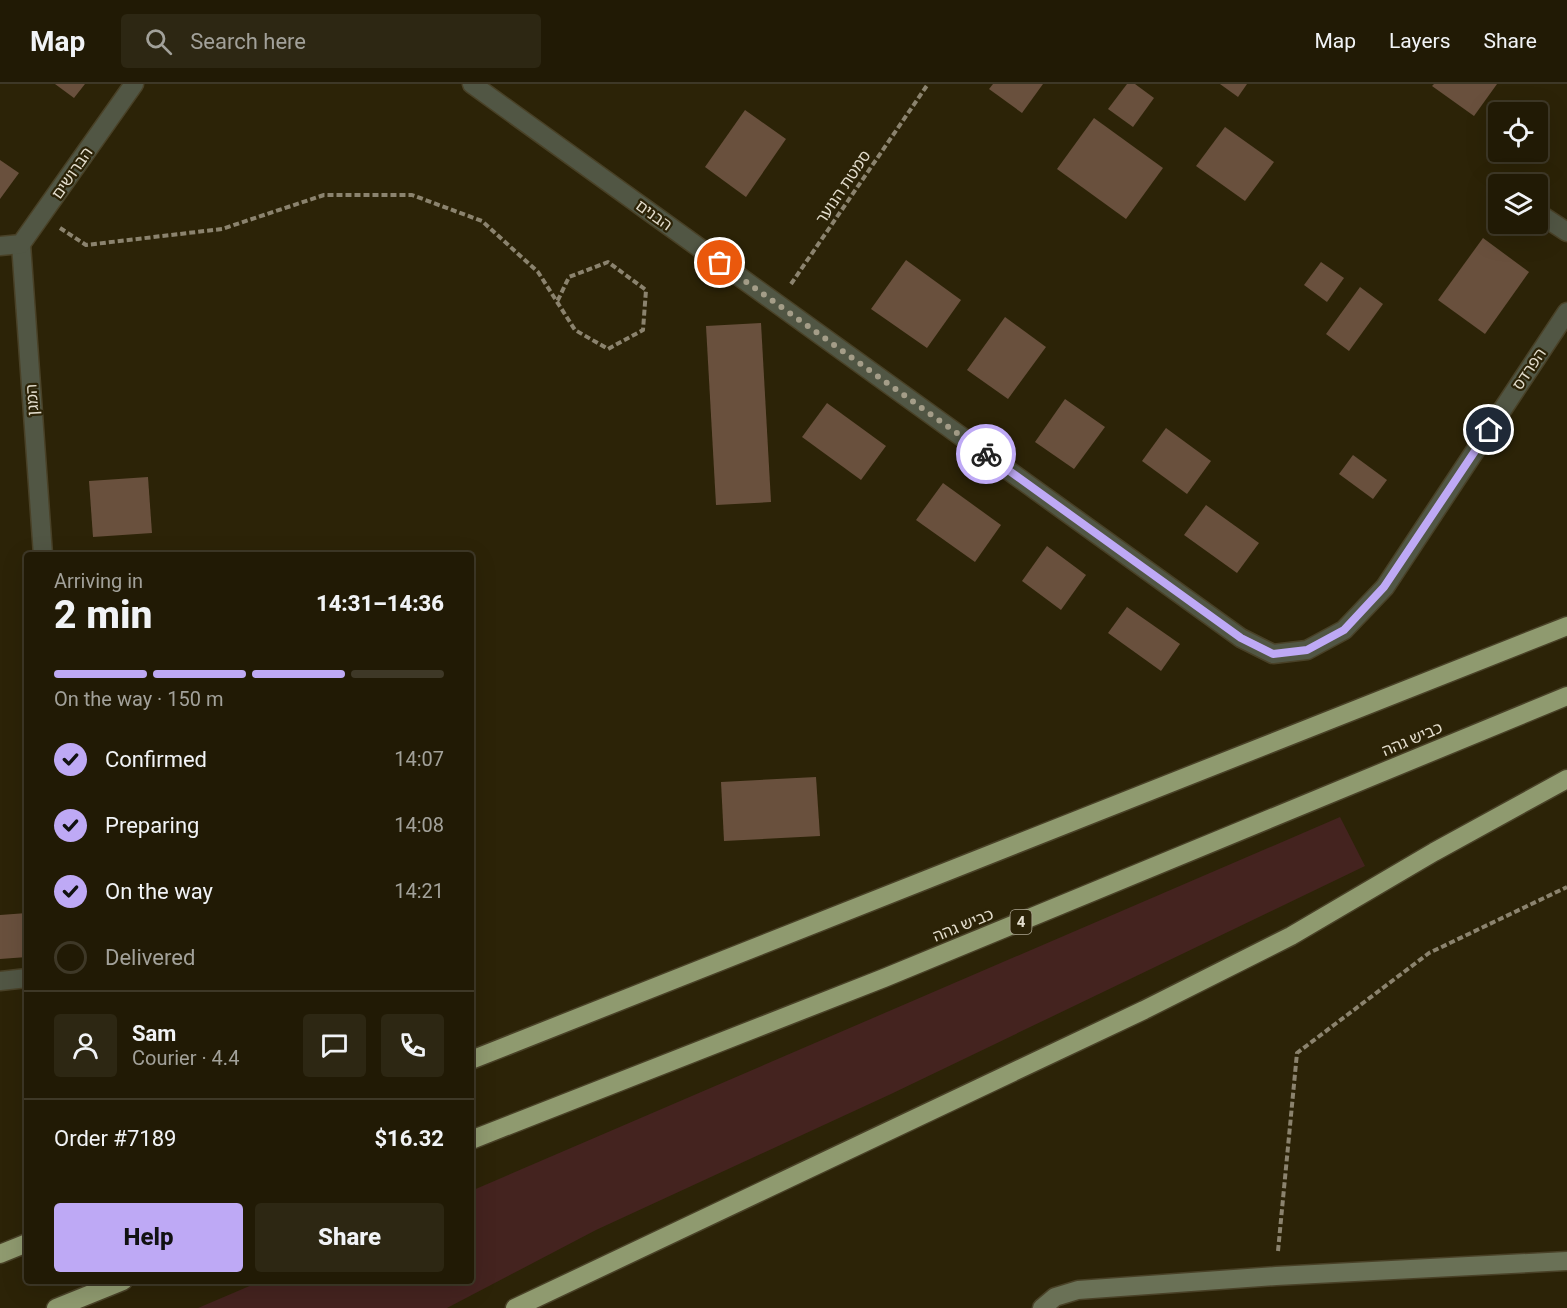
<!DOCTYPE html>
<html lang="en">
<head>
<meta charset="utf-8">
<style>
  :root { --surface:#211a05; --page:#2d2713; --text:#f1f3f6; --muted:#a2a19a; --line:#3e3827; --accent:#bea9f5 }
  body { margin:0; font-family:Roboto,"Noto Sans Hebrew",sans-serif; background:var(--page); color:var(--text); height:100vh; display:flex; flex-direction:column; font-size:22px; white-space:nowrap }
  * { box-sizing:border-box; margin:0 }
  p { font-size:20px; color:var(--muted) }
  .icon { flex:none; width:33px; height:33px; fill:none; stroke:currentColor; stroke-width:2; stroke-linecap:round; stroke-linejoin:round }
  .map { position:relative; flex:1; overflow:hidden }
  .panel { position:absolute; left:24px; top:468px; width:450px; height:732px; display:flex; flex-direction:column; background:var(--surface); border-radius:6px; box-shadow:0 6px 24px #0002,0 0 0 2px var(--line) }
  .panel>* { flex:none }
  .buttons { position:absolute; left:1488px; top:18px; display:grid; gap:12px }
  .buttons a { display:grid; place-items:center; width:60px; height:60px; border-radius:6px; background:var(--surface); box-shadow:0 6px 24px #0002,0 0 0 2px var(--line); font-size:30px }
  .pin { position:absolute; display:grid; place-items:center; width:51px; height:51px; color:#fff; margin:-26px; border:3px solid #fff; border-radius:50%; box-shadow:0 2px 6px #0007 }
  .courier { position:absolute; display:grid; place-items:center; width:60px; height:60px; margin:-30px; border:4px solid #bea9f5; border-radius:50%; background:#fff; color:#222; box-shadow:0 2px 8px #0007 }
  .overview em { font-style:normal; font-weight:800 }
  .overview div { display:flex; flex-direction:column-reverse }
  .overview { display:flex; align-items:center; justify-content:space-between; height:102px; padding:0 30px }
  h1 { font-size:39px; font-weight:800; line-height:45px }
  .bar { display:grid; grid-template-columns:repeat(4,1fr); gap:9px 6px; align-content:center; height:72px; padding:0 30px }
  .bar i { height:8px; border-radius:4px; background:var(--line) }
  .bar .active { background:var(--accent) }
  .bar p { grid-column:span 4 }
  .line { display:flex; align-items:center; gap:15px; padding:0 30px; border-top:2px solid var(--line) }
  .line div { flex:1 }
  .round { display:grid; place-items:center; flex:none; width:63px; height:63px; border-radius:6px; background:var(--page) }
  ol { padding:0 30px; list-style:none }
  li { display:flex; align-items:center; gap:18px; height:66px }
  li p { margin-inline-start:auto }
  li .icon { padding:6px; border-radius:50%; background:var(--accent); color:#111; stroke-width:4 }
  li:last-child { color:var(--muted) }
  li i { width:33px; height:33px; border:3px solid var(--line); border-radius:50% }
  .cta { display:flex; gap:12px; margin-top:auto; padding:12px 30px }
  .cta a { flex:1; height:69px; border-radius:6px; background:var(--accent); color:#111; font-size:24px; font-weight:800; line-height:69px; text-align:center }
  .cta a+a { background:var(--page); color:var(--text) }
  header { display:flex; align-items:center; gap:36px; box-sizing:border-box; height:84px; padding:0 30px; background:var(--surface); border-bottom:2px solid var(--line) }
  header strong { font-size:28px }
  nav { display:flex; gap:33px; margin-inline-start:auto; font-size:21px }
  .search { width:420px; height:54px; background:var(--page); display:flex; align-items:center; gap:15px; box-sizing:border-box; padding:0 21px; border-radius:6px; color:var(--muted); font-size:22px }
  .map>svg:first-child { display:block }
  .green { fill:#44231f }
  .building { fill:#69503d }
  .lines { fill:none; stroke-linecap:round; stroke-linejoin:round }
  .street-casing { stroke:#494127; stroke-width:21 }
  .secondary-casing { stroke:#494127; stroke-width:21 }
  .highway-casing { stroke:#494127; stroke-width:21 }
  .path { stroke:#8b836e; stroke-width:4; stroke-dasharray:6 3; stroke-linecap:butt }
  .street { stroke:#515644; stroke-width:18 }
  .secondary { stroke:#6a7156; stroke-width:18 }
  .highway { stroke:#8f9a6f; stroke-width:18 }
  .done { stroke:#a49d88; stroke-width:6; stroke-dasharray:0 10.8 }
  .route { stroke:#bea9f5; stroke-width:8 }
  .labels { text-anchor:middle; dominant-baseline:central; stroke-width:4.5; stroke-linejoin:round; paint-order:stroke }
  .shield { fill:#2c2307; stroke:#ada692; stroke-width:1.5 }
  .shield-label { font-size:15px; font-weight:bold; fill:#e4dece }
  .street-label { font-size:16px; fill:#e4dece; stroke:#2c2307 }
</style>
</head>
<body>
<header>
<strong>Map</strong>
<div class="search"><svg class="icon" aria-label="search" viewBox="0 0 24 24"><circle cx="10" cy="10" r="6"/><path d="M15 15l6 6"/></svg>Search here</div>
<nav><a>Map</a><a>Layers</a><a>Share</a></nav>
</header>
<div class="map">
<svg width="1567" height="1224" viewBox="0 0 1567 1224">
  <rect width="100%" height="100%" fill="#2c2307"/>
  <path class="green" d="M1340,733L1365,782L891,1010L596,1146L447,1224H198L261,1197H471V1107Z"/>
  <g class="building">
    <path d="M55,0H85L74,14Z"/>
    <path d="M993,0H1043L1022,29L989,5Z"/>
    <path d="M1127,0H1135L1154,14L1133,43L1108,25Z"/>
    <path d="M1220,0H1247L1238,13Z"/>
    <path d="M1434,0H1497L1474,32L1432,2Z"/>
    <path d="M745,26L786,55L746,113L705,83Z"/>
    <path d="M1094,34L1163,84L1126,135L1057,85Z"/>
    <path d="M1225,43L1274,78L1245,117L1196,82Z"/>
    <path d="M0,76L19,89L0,115Z"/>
    <path d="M1483,154L1529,188L1485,250L1438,216Z"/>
    <path d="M906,176L961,216L927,264L871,225Z"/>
    <path d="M1321,178L1344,194L1327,218L1304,201Z"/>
    <path d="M1360,203L1383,220L1349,267L1326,250Z"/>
    <path d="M1005,233L1046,263L1008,315L967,286Z"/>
    <path d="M761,239L771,418L716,421L706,242Z"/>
    <path d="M1065,315L1105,343L1074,385L1035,358Z"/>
    <path d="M827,319L886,362L861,396L802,353Z"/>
    <path d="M1166,344L1211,377L1187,410L1142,377Z"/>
    <path d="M1353,371L1387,396L1373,415L1339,390Z"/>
    <path d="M148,393L152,449L93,453L89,397Z"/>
    <path d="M943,399L1001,441L975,478L916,436Z"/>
    <path d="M1206,421L1259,459L1237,489L1184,451Z"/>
    <path d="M1047,462L1086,491L1061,526L1022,497Z"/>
    <path d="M218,466V471H169V469Z"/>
    <path d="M1127,523L1180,560L1161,587L1108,549Z"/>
    <path d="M816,693L820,752L724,757L721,698Z"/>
    <path d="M27,829V873L0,875V831Z"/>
  </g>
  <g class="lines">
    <defs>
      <g id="street">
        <path d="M472,0L1241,554L1273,570L1307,566L1344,546L1385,503L1567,228"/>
        <path d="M1538,129L1567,148"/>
        <path d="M21,160L43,471"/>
        <path d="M0,162L21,160L134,0"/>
        <path d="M0,897L27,894"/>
      </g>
      <path id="secondary" d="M1042,1224L1055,1213L1078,1206L1276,1192L1567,1177"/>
      <g id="highway">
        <path d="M471,976L1567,542"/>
        <path d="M471,1056L884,894L1567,612"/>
        <path d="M0,1170L27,1159"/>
        <path d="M56,1224L123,1197"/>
        <path d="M515,1224L1144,926L1291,852L1434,768L1567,695"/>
      </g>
    </defs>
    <use href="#street" class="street-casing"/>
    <use href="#secondary" class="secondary-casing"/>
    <use href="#highway" class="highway-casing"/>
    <g class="path">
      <path d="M60,144L86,161L222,145L324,111H412L482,137L538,188L575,246L608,265L643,246L646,206L608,178L569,193L557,218"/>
      <path d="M791,200L928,0"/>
      <path d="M1278,1167L1297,969L1429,869L1567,803"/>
    </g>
    <use href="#street" class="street"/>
    <use href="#secondary" class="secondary"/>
    <use href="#highway" class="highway"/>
  </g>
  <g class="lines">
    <path class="done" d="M720,179L986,370"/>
    <path class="route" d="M986,370L1241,554L1273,570L1307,566L1344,546L1384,503L1489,346"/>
  </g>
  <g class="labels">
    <rect class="shield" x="1010.5" y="826" width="21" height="24" rx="4.5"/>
    <g class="shield-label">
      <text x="1021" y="838">4</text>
    </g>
    <g class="street-label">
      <text transform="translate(72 89) rotate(-55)">הברושים</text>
      <text transform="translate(843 103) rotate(-56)">סמטת הנוער</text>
      <text transform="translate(654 131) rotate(36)">הבנים</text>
      <text transform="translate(1529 285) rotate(-56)">הפרדס</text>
      <text transform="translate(32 316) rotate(-94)">המגן</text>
      <text transform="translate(1412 655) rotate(-23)">כביש גהה</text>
      <text transform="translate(963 841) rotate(-22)">כביש גהה</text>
    </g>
  </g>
</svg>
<div class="buttons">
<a><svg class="icon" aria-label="locate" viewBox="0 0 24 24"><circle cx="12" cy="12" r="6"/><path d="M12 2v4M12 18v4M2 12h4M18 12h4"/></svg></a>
<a><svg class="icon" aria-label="layers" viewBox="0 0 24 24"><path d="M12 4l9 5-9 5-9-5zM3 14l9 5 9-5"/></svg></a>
</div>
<div class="pin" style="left:720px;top:179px;background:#ea580c"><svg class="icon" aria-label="bag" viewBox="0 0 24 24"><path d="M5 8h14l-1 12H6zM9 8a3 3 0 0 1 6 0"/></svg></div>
<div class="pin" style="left:1489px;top:346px;background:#1f2937"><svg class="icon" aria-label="home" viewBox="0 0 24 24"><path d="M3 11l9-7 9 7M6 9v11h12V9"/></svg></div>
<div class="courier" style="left:986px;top:370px"><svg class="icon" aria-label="bike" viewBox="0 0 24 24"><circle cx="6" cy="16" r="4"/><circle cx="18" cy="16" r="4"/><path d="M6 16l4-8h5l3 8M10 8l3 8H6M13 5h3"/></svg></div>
<section class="panel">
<div class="overview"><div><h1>2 min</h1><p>Arriving in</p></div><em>14:31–14:36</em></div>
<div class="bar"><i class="active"></i><i class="active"></i><i class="active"></i><i></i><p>On the way · 150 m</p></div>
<ol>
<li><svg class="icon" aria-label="check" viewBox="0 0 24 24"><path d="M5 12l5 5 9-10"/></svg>Confirmed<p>14:07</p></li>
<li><svg class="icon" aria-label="check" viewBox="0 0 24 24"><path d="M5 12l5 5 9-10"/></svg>Preparing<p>14:08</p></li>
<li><svg class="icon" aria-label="check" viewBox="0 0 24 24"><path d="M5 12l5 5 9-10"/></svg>On the way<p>14:21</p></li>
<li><i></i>Delivered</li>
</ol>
<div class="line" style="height:108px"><a class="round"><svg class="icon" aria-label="person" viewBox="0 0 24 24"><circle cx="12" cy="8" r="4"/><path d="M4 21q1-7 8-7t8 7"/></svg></a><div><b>Sam</b><p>Courier · 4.4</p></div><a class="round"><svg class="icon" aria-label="chat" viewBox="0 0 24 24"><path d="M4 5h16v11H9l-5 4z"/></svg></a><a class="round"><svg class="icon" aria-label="phone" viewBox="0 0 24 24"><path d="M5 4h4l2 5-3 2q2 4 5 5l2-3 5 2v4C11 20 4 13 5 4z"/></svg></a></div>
<div class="line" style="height:78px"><div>Order #7189</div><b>$16.32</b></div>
<div class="cta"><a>Help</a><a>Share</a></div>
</section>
</div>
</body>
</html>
